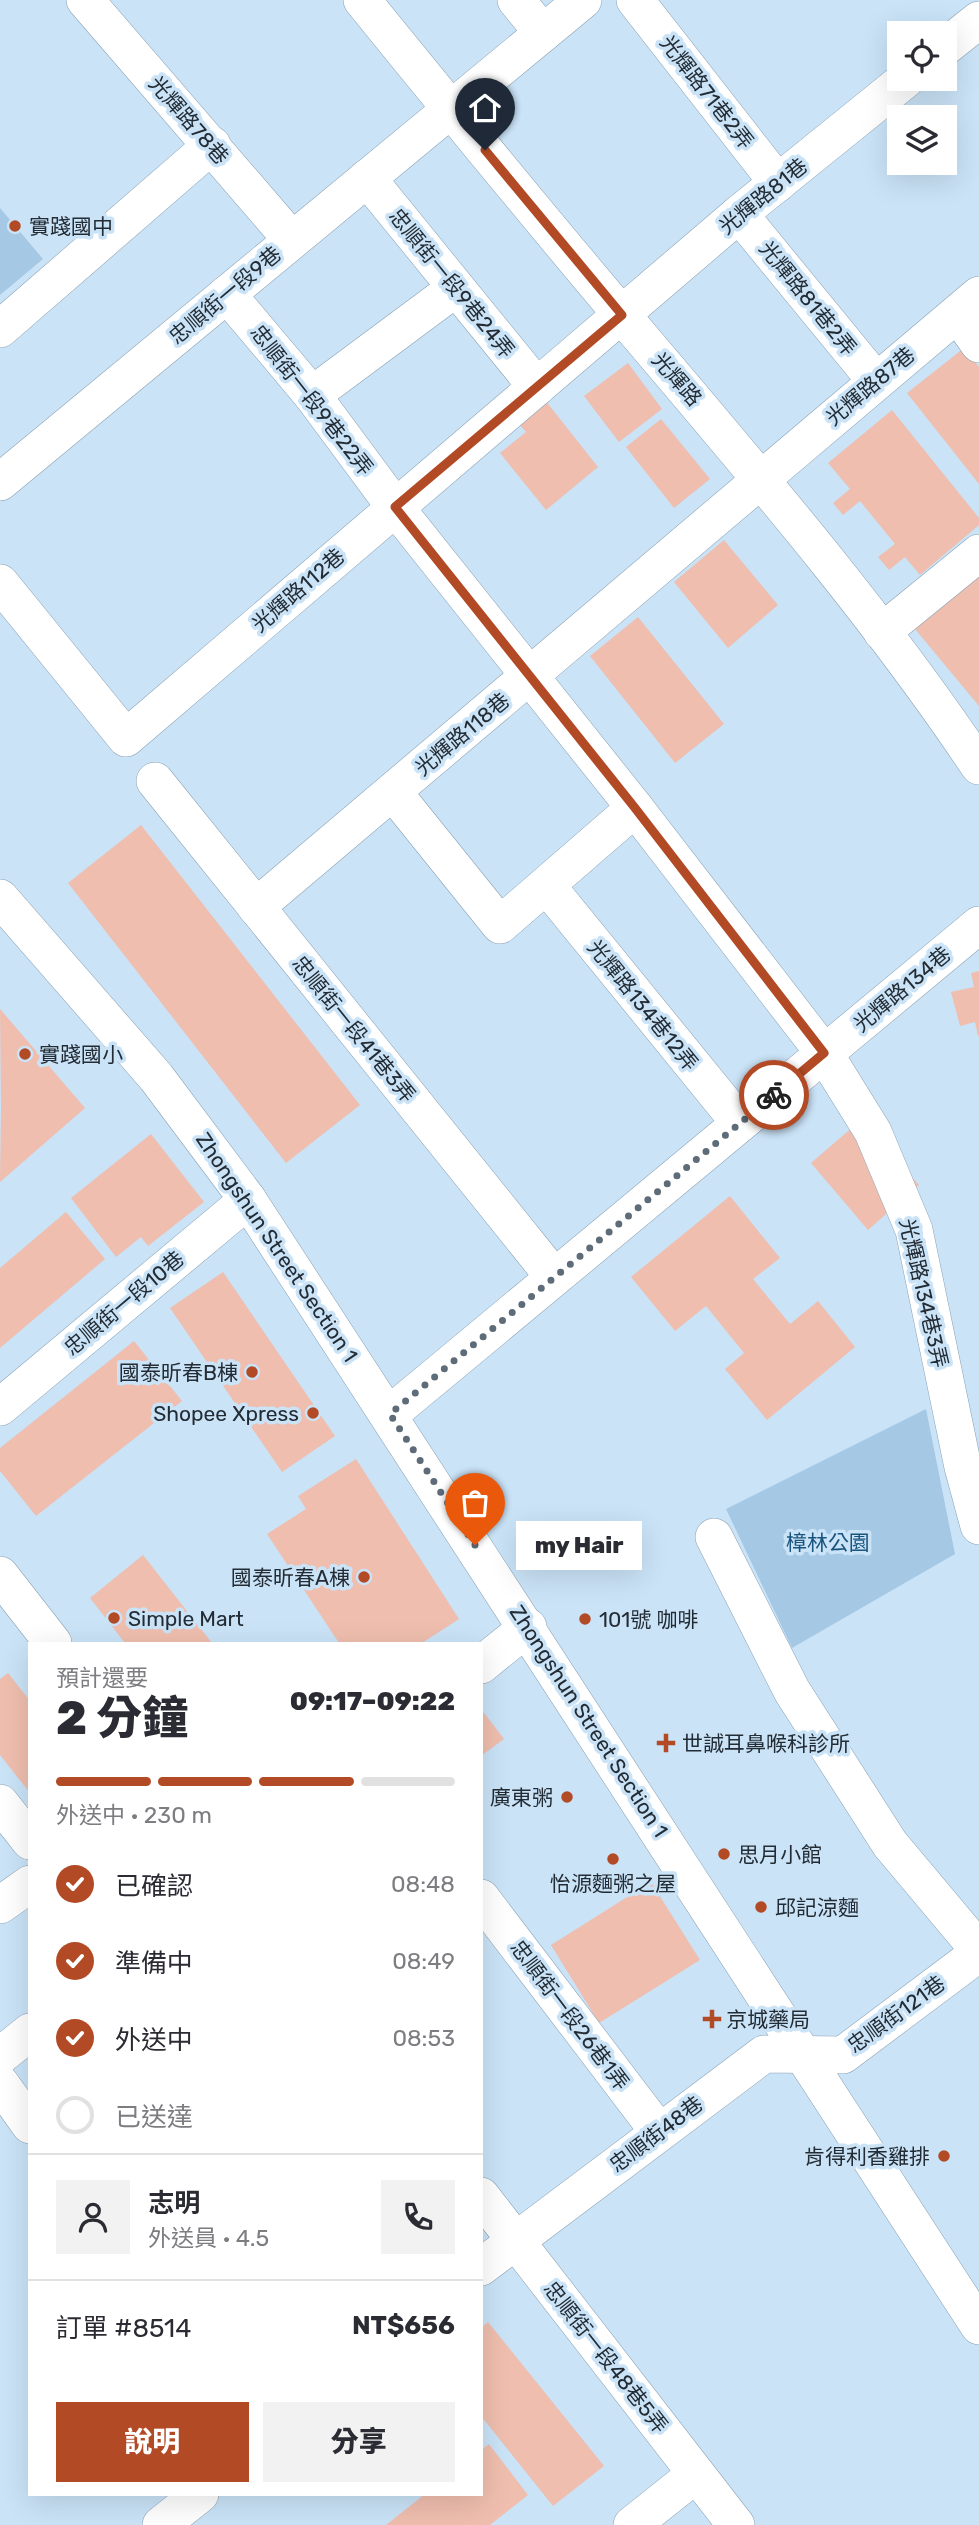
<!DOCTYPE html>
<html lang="zh-TW">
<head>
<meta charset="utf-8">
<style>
  :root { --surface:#fff; --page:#f2f2f3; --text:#2b2b33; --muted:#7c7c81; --line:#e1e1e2; --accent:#b24b25 }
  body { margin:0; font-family:Rubik,"Noto Sans TC",sans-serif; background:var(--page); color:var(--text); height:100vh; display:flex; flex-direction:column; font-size:26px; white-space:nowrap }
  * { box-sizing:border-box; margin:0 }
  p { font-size:23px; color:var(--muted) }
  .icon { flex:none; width:38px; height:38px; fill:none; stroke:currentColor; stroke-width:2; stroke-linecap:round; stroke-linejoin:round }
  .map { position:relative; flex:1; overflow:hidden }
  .side { position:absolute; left:28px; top:1642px; width:455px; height:854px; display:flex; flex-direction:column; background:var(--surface); border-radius:0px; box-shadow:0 7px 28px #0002 }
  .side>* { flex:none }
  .tools { position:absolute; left:887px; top:21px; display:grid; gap:14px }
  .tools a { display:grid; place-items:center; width:70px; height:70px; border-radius:0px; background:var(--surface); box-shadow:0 7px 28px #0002; font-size:35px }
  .pin { position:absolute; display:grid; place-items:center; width:60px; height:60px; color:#fff; margin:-72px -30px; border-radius:50% 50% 50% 0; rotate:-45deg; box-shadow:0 0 7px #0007 }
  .pin .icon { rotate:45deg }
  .courier { position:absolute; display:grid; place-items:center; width:70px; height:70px; margin:-35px; border:5px solid #b24b25; border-radius:50%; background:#fff; color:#222; box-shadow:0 2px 9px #0007 }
  .bubble { position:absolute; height:49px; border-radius:0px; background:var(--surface); box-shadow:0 7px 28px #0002; font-size:23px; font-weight:800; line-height:49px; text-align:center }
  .headline em { font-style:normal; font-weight:800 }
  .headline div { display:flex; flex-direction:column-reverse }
  .headline { display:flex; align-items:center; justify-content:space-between; height:119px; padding:0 28px }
  h1 { font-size:46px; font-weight:800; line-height:52px }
  .bar { display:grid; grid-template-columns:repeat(4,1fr); gap:10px 7px; align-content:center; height:84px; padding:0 28px }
  .bar i { height:9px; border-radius:5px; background:var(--line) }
  .bar .selected { background:var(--accent) }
  .bar p { grid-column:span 4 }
  .line { display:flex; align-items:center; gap:18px; padding:0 28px; border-top:2px solid var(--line) }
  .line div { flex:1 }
  .round { display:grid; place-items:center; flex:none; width:74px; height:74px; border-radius:0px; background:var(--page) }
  ol { padding:0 28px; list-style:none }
  li { display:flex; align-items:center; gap:21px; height:77px }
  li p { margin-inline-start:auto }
  li .icon { padding:7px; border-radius:50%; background:var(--accent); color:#fff; stroke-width:4 }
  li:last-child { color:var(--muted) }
  li i { width:38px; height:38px; border:4px solid var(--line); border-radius:50% }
  .cta { display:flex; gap:14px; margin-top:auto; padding:14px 28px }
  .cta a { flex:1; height:80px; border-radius:0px; background:var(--accent); color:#fff; font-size:28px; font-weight:800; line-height:80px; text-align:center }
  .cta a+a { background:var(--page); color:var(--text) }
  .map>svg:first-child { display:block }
  .green { fill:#a5c8e5 }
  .building { fill:#efbeae }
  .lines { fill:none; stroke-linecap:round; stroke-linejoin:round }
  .minor-casing { stroke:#89a0b4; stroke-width:38 }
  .minor { stroke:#fff; stroke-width:37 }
  .done { stroke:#5d6c78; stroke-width:7; stroke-dasharray:0 12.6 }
  .route { stroke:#b24b25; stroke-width:9 }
  .poi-dot { fill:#b24b25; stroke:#cae3f7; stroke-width:2.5 }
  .labels { text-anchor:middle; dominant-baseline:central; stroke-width:7; stroke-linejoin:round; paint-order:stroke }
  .street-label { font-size:21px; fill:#232c34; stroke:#cae3f7 }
  .poi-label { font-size:21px; fill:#232c34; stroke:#cae3f7; text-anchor:start }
  .park-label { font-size:21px; fill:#18557e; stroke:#cae3f7 }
</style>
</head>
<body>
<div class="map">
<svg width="979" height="2525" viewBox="0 0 979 2525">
  <rect width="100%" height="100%" fill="#cae3f7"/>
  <g class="green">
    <path d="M0,208L43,259L0,295Z"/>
    <path d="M926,1409L955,1554L792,1648L726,1509Z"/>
  </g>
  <g class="building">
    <path d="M964,348L979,367V484L907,393Z"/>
    <path d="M628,363L662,409L619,442L584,396Z"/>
    <path d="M545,400L598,467L546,510L500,453L526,432L517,422Z"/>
    <path d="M892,410L979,518V525L920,575L905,557L889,570L878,557L895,544L860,501L843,515L833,503L850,489L828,463Z"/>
    <path d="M661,419L710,479L674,508L626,447Z"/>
    <path d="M724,540L778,605L728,648L674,582Z"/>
    <path d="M979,576V706L915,629Z"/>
    <path d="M638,617L724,724L675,763L590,656Z"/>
    <path d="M141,825L360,1105L286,1163L68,883Z"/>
    <path d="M979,971V1036H978L975,1022L960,1026L951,992L974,987L971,973Z"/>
    <path d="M0,1009L85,1108L0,1182L1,1107Z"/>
    <path d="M861,1120L919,1185L868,1230L811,1163Z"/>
    <path d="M151,1134L204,1202L148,1246L141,1237L116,1257L71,1198Z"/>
    <path d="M730,1196L780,1258L753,1279L790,1324L818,1301L855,1347L767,1420L725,1369L744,1353L706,1306L675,1331L631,1277Z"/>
    <path d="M66,1212L105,1259L0,1348V1268Z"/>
    <path d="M223,1272L335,1436L282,1472L170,1308Z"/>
    <path d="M134,1341L182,1401L36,1516L0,1471V1448Z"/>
    <path d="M356,1459L459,1619L422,1643H339L267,1534L306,1509L298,1496Z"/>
    <path d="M143,1555L212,1643H125L90,1598Z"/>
    <path d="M8,1673L30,1701V1793L0,1755V1679Z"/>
    <path d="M481,1709L504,1739L481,1756Z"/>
    <path d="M651,1882L700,1960L599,2023L551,1945Z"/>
    <path d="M488,2322L604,2466L553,2506L481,2416V2328Z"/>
    <path d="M489,2444L528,2495L490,2525H386L425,2494H481V2450Z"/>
  </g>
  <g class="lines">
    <defs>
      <g id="minor">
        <path d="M85,0L292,240"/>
        <path d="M362,0C448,106 534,211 621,314C745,461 872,606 979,766"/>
        <path d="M516,0L543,33"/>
        <path d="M635,0L778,183"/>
        <path d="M945,47L979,20"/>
        <path d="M367,178L537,387"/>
        <path d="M739,214L876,381"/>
        <path d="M227,294L312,395L395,507L635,808L824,1053L873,1132L914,1230L963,1467L979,1526"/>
        <path d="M958,314L979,344"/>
        <path d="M0,329L212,145"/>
        <path d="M312,395L456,288"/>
        <path d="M0,482L583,0"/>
        <path d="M0,583L126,738L739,214L906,79"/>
        <path d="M882,632L979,553"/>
        <path d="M155,781L554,1277"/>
        <path d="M393,792L500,925L635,808"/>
        <path d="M547,886L740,1123"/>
        <path d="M0,898L156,1077L248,1200L979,2326"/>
        <path d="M256,907L979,295"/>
        <path d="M0,1407L248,1200"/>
        <path d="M390,1414L979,925"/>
        <path d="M714,1537L792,1691L890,1844L979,1950"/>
        <path d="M0,1575L53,1643"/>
        <path d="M481,1665L528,1627"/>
        <path d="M0,1803L30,1841"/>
        <path d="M481,1898L659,2132"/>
        <path d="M0,1905L30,1884"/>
        <path d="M0,2056L30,2032"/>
        <path d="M0,2083L30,2125"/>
        <path d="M481,2196L736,2525"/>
        <path d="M481,2267L764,2054L843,2055L979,1953"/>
        <path d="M161,2525L200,2494"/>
        <path d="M632,2525L696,2474"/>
      </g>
    </defs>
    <use href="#minor" class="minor-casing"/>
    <use href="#minor" class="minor"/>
  </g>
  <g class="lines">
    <path class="done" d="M475,1545L390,1414L774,1095"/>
    <path class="route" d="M485,150L622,315L395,507L635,808L824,1053L774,1095"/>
  </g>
  <g class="poi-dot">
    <circle cx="15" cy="226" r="7"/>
    <circle cx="25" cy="1054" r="7"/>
    <circle cx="252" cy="1372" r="7"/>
    <circle cx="313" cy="1413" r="7"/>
    <circle cx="364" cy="1577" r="7"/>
    <circle cx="114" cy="1618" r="7"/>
    <circle cx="585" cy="1619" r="7"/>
    <path d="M662.5 1732.5h7v7h7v7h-7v7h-7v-7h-7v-7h7z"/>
    <circle cx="567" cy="1797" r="7"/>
    <circle cx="724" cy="1854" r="7"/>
    <circle cx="613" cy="1859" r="7"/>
    <circle cx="761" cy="1907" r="7"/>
    <path d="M708.5 2008.5h7v7h7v7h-7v7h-7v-7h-7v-7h7z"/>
    <circle cx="944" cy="2156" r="7"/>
  </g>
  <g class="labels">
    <g class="street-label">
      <text transform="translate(707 92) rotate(52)">光輝路71巷2弄</text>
      <text transform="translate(189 120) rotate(49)">光輝路78巷</text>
      <text transform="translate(763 196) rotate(-39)">光輝路81巷</text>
      <text transform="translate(452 283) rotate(51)">忠順街一段9巷24弄</text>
      <text transform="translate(225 295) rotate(-40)">忠順街一段9巷</text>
      <text transform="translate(808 298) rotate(51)">光輝路81巷2弄</text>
      <text transform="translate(677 379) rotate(49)">光輝路</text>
      <text transform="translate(870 386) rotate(-40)">光輝路87巷</text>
      <text transform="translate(312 400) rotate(52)">忠順街一段9巷22弄</text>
      <text transform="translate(298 590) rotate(-41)">光輝路112巷</text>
      <text transform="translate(462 734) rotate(-40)">光輝路118巷</text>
      <text transform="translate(902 989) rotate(-40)">光輝路134巷</text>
      <text transform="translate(643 1005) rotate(51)">光輝路134巷12弄</text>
      <text transform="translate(354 1029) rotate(51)">忠順街一段41巷3弄</text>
      <text transform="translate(277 1247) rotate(56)">Zhongshun Street Section 1</text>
      <text transform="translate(924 1293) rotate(77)">光輝路134巷3弄</text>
      <text transform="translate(124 1303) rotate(-40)">忠順街一段10巷</text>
      <text transform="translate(589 1721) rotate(57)">Zhongshun Street Section 1</text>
      <text transform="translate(896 2014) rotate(-36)">忠順街121巷</text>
      <text transform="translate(570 2015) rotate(53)">忠順街一段26巷1弄</text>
      <text transform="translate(656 2134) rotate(-37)">忠順街48巷</text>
      <text transform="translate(606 2357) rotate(52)">忠順街一段48巷5弄</text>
    </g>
    <g class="poi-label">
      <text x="29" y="226">實踐國中</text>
      <text x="39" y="1054">實踐國小</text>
      <text x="238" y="1372" text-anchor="end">國泰昕春B棟</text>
      <text x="299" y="1413" text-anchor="end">Shopee Xpress</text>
      <text x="350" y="1577" text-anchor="end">國泰昕春A棟</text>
      <text x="128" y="1618">Simple Mart</text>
      <text x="599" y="1619">101號 咖啡</text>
      <text x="682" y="1743">世誠耳鼻喉科診所</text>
      <text x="553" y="1797" text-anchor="end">廣東粥</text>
      <text x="738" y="1854">思月小館</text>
      <text x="613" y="1883" text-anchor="middle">怡源麵粥之屋</text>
      <text x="775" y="1907">邱記涼麵</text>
      <text x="726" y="2019">京城藥局</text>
      <text x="930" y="2156" text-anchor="end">肯得利香雞排</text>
    </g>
    <g class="park-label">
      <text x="828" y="1542">樟林公園</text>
    </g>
  </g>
</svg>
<div class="tools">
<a><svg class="icon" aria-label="locate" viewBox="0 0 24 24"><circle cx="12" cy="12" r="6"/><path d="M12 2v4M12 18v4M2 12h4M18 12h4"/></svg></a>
<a><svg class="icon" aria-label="layers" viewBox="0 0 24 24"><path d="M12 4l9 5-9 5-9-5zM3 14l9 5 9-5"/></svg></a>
</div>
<div class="pin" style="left:475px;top:1545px;background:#ea580c"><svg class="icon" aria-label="bag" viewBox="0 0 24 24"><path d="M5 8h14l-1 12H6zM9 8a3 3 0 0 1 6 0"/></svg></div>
<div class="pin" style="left:485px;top:150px;background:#1f2937"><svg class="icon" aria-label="home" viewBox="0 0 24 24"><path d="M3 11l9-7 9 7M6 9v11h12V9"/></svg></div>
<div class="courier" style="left:774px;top:1095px"><svg class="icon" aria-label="bike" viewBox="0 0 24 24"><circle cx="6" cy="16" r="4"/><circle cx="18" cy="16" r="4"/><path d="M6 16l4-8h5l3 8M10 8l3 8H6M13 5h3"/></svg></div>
<div class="bubble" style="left:516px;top:1521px;width:126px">my Hair</div>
<section class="side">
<div class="headline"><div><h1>2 分鐘</h1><p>預計還要</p></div><em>09:17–09:22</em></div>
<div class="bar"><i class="selected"></i><i class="selected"></i><i class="selected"></i><i></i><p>外送中 · 230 m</p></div>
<ol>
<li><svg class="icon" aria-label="check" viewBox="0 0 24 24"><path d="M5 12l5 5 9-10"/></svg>已確認<p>08:48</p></li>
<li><svg class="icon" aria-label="check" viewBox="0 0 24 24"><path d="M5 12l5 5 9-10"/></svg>準備中<p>08:49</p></li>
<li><svg class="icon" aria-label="check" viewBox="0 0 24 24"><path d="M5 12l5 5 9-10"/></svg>外送中<p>08:53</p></li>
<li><i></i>已送達</li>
</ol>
<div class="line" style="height:126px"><a class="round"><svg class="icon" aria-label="person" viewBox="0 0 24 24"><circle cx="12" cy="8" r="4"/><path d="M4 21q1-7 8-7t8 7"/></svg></a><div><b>志明</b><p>外送員 · 4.5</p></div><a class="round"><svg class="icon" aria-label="phone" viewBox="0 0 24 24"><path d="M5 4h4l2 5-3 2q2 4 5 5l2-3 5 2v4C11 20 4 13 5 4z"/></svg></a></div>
<div class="line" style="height:91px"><div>訂單 #8514</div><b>NT$656</b></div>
<div class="cta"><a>說明</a><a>分享</a></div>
</section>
</div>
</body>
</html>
